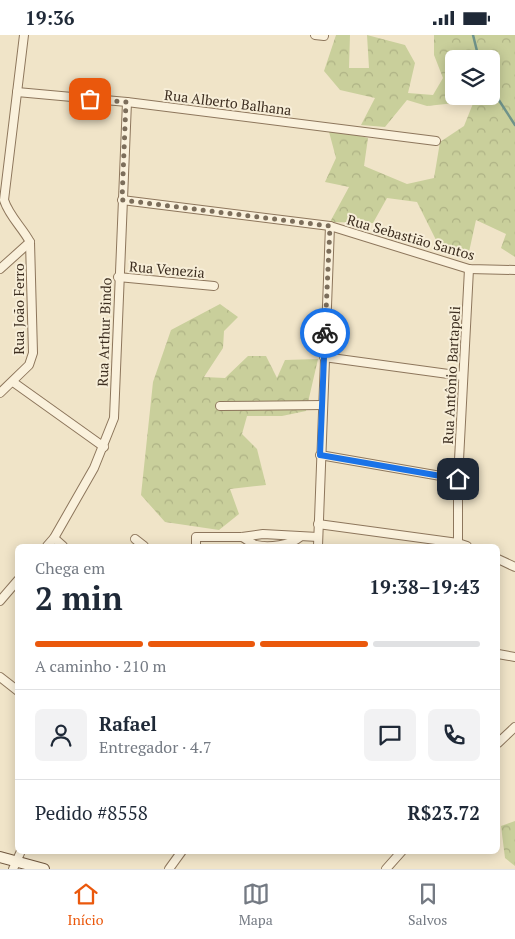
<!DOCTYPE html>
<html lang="pt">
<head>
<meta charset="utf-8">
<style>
  :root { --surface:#fff; --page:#f2f2f3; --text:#1f2937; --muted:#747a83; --line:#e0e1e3; --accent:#ea580c }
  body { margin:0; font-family:"PT Serif",serif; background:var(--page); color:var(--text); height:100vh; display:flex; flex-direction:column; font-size:19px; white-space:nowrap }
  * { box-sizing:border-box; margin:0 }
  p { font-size:16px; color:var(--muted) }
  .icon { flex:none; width:28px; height:28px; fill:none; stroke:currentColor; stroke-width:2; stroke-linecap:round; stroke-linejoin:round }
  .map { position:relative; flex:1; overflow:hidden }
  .panel { position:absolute; left:15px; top:509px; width:485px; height:310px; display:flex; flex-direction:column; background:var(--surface); border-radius:8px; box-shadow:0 2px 12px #0003 }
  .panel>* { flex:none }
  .fabs { position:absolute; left:445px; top:15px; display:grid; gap:10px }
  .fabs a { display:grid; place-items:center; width:55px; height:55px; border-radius:8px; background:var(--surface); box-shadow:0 2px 12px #0003; font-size:25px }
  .pin { position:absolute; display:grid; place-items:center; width:42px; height:42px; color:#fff; margin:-21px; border-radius:10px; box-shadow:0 2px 8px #0006 }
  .courier { position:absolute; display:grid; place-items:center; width:50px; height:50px; margin:-25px; border:4px solid #1a73e8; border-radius:50%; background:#fff; color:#222; box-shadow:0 1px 6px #0007 }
  .head em { font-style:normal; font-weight:700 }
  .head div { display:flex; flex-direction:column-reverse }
  .head { display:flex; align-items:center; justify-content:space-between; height:85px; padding:0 20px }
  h1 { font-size:32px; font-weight:700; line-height:38px }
  .bar { display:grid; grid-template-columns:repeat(4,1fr); gap:8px 5px; align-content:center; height:60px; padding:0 20px }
  .bar i { height:6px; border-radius:4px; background:var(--line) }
  .bar .active { background:var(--accent) }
  .bar p { grid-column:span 4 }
  .line { display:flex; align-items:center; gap:12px; padding:0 20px; border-top:1px solid var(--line) }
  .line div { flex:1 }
  .round { display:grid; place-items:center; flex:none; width:52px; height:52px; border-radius:8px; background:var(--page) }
  .status { display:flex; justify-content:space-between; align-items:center; height:35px; padding:0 25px; background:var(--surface); direction:ltr }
  .status svg { height:14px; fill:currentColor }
  .menu { display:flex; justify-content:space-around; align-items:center; height:70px; border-top:1px solid var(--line); background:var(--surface); font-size:14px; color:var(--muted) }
  .menu a { display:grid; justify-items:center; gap:2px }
  .menu .active { color:var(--accent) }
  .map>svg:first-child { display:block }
  .forest { fill:url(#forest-crowns); fill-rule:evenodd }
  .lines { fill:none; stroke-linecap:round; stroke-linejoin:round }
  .stream { stroke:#6f938a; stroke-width:2.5 }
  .minor-casing { stroke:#8d765c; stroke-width:10 }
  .secondary-casing { stroke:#6f573f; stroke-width:12 }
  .minor { stroke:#faf1dc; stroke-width:8 }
  .secondary { stroke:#faf1dc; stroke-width:10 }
  .done { stroke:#7c6e5b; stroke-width:5; stroke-dasharray:0 9 }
  .route { stroke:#1a73e8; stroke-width:6 }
  .labels { text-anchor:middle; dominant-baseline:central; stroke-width:4; stroke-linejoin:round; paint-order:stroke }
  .street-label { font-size:14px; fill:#3d2e20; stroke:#f7eed8 }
</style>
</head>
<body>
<div class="status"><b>19:36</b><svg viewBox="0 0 49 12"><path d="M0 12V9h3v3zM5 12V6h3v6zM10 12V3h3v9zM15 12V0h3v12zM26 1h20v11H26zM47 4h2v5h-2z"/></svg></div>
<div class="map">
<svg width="515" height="834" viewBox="0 0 515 834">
  <defs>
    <pattern id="forest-crowns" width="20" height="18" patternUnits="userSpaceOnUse" patternTransform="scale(1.25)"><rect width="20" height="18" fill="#c9cf9b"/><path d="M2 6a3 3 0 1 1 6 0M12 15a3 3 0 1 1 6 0" fill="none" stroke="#aeb285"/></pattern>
  </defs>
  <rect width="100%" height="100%" fill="#f0e4c8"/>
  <g class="forest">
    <path d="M336,0H350L349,33H369L367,0L405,10L415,28L408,58L433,60L443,43L434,20V0H515V222L501,213L506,199L476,185L469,217L439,211L417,167L387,163L373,188L330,187L349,152L325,147L336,123L328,93L368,103L364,131L407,149L434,143L440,107L464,91L474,66L427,71L407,65L385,92L361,90L375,63L340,55L324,36ZM454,24H491V61H454Z"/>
    <path d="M220,269L238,282L224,296L223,313L204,342L225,343L248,321H266L277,343L285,325L318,324L306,376L282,381H247L242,399L257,414L266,450L230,454L239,479L219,495L165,487L141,460L153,347L171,295Z"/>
    <path d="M515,786V831L505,823L501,791Z"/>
  </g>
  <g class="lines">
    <g class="stream">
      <path d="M473,0L479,24"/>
      <path d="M491,53L515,90"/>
    </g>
    <defs>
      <g id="minor">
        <path d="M315,0L324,1"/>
        <path d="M17,57L127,67L436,106"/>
        <path d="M122,165L330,191L469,234L515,235"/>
        <path d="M0,234L30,207"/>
        <path d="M118,242L214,251"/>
        <path d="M324,322L463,341"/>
        <path d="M13,347L104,412"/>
        <path d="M0,358L29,330L33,318L30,207C22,192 9,181 4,165L24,0"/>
        <path d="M220,371L323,370"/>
        <path d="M320,420L458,444"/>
        <path d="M318,489L458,508L467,511"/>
        <path d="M242,502C246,504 252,509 256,510C269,513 291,510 300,502"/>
        <path d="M54,503L63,511"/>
        <path d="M135,504L144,511"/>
        <path d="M458,508V444L469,234"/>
        <path d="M47,511L54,503L94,433L114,383L127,67"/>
        <path d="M196,511V502H242L263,499L318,502"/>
        <path d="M318,511L330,191"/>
        <path d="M498,524L515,532"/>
        <path d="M0,566L18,545"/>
        <path d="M498,619L515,622"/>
        <path d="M0,642L18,656"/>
        <path d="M498,708L515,692"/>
        <path d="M13,834L21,816"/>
        <path d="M169,834L182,816"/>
        <path d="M386,834L402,816"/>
      </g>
      <path id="secondary" d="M0,822L44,834"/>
    </defs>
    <use href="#minor" class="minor-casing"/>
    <use href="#secondary" class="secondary-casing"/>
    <use href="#minor" class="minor"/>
    <use href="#secondary" class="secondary"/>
  </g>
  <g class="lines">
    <path class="done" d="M90,64L126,67L122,165L330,191L325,298"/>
    <path class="route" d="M325,298L320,420L458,444"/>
  </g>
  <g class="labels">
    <g class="street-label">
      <text transform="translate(228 67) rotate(7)">Rua Alberto Balhana</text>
      <text transform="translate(411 202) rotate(16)">Rua Sebastião Santos</text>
      <text transform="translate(167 234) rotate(5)">Rua Venezia</text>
      <text transform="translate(18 274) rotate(-90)">Rua João Ferro</text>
      <text transform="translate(104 297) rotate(-88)">Rua Arthur Bindo</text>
      <text transform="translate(451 340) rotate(-87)">Rua Antônio Bartapeli</text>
    </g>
  </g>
</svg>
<div class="fabs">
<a><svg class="icon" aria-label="layers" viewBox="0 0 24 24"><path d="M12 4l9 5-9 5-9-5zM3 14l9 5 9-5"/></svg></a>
</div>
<div class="pin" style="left:90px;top:64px;background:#ea580c"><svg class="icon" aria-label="bag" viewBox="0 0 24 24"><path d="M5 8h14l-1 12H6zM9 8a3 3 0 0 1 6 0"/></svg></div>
<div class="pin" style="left:458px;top:444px;background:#1f2937"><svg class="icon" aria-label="home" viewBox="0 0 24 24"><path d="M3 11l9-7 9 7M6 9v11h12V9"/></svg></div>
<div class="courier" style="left:325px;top:298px"><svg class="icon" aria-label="bike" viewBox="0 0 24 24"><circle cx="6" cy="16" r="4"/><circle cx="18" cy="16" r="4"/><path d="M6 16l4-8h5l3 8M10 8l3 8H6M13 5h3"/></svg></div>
<section class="panel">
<div class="head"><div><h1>2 min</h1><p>Chega em</p></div><em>19:38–19:43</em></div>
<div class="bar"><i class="active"></i><i class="active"></i><i class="active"></i><i></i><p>A caminho · 210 m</p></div>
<div class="line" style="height:90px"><a class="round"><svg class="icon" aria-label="person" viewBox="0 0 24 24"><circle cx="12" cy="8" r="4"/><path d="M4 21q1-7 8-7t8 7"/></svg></a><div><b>Rafael</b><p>Entregador · 4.7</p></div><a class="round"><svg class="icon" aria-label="chat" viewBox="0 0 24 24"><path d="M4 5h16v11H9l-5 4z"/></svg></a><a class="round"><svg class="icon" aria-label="phone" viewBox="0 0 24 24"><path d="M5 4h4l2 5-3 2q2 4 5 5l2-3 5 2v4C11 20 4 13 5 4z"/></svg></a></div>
<div class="line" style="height:65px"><div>Pedido #8558</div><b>R$23.72</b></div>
</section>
</div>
<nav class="menu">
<a class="active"><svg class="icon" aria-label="home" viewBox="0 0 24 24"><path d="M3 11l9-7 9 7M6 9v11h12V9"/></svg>Início</a>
<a><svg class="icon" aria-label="map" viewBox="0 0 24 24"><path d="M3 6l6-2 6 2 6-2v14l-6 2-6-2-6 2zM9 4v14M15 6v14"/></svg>Mapa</a>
<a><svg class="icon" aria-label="saved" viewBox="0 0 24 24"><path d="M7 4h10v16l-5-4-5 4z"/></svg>Salvos</a>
</nav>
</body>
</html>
